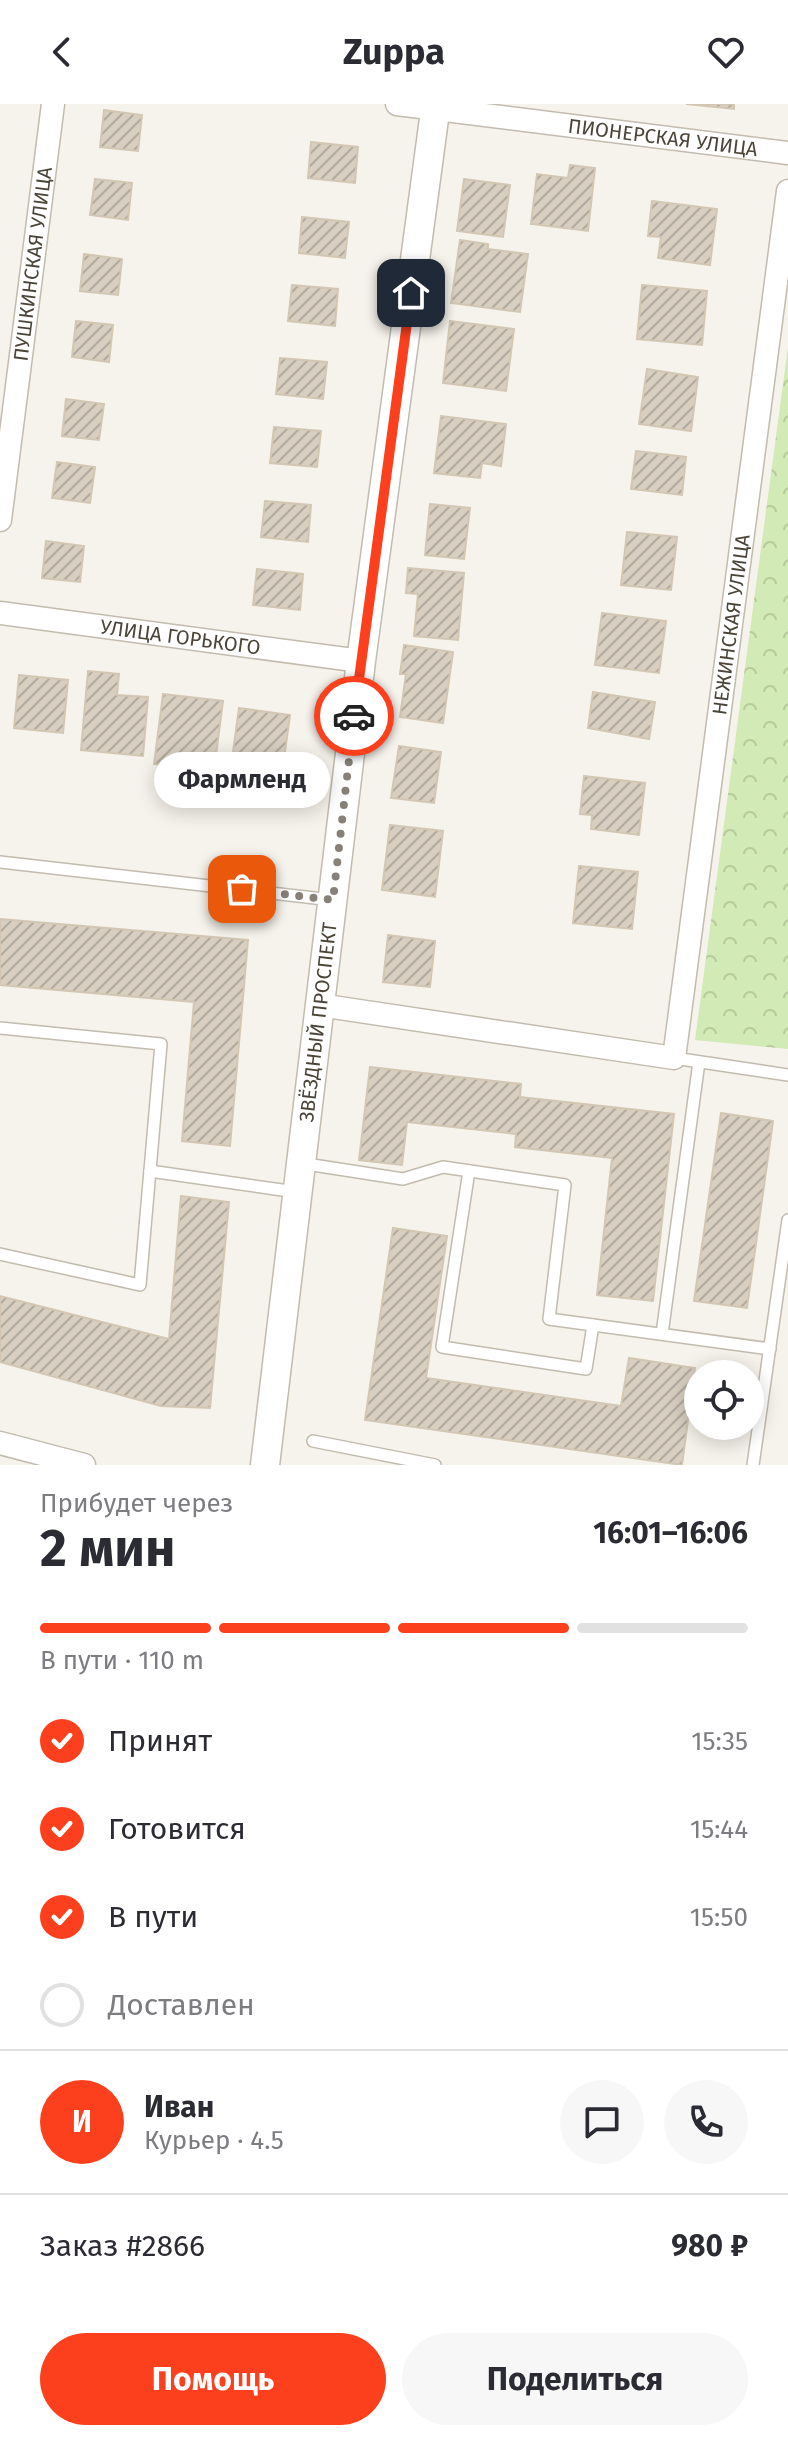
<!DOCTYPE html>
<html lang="ru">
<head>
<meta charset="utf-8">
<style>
  :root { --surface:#fff; --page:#f7f7f7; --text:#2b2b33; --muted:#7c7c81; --line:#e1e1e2; --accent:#fc3f1d }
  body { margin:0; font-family:"Fira Sans",sans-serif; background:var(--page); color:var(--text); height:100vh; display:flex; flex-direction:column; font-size:30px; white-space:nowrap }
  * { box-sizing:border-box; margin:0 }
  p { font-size:26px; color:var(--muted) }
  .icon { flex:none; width:44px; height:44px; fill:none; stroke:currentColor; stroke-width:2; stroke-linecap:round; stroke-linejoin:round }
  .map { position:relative; height:1361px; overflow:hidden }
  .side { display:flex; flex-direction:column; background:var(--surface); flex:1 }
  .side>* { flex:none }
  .controls { position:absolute; left:684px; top:1256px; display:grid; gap:16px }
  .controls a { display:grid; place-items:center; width:80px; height:80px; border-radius:50%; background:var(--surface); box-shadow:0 4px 20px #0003; font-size:40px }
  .pin { position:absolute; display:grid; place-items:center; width:68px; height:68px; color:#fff; margin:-34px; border-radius:16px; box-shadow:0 4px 12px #0006 }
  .courier { position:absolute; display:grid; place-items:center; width:80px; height:80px; margin:-40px; border:6px solid #fc3f1d; border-radius:50%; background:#fff; color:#222; box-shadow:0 2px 10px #0007 }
  .bubble { position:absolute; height:56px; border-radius:28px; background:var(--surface); box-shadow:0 4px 20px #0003; font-size:26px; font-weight:700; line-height:56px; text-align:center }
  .headline em { font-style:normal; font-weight:700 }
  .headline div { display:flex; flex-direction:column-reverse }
  .headline { display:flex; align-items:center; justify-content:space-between; height:136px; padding:0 40px }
  h1 { font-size:52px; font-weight:700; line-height:60px }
  .bar { display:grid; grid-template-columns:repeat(4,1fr); gap:12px 8px; align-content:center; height:96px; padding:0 40px }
  .bar i { height:10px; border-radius:6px; background:var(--line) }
  .bar .selected { background:var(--accent) }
  .bar p { grid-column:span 4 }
  .line { display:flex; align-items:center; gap:20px; padding:0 40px; border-top:2px solid var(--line) }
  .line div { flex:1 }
  .round { display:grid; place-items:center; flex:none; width:84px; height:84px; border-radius:42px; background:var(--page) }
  ol { padding:0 40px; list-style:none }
  li { display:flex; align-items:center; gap:24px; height:88px }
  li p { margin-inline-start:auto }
  li .icon { padding:8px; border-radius:50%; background:var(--accent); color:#fff; stroke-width:4 }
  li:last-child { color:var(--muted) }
  li i { width:44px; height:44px; border:4px solid var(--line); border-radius:50% }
  .primary-button { display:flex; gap:16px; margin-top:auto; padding:16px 40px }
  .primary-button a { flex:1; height:92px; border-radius:48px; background:var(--accent); color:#fff; font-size:32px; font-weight:700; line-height:92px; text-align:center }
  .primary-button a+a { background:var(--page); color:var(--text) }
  header { display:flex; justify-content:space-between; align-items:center; height:104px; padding:0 40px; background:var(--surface); font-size:36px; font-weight:700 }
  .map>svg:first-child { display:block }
  .forest { fill:url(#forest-crowns) }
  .building { fill:url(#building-hatch); stroke:#d3c7b4; stroke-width:2 }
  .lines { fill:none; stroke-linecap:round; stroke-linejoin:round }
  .service-casing { stroke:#c2bbae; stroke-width:14 }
  .minor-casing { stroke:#c2bbae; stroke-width:25 }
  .tertiary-casing { stroke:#c2bbae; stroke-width:31 }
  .service { stroke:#fff; stroke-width:11 }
  .minor { stroke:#fff; stroke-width:22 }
  .tertiary { stroke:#fff; stroke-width:28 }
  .done { stroke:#878178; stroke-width:8; stroke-dasharray:0 14.4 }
  .route { stroke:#fc3f1d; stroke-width:10 }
  .labels { text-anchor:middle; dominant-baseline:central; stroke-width:6; stroke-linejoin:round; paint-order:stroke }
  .street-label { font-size:20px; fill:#4b4439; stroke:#fff }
</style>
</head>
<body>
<header><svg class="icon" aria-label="back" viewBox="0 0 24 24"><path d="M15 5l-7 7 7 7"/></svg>Zuppa<svg class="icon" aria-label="heart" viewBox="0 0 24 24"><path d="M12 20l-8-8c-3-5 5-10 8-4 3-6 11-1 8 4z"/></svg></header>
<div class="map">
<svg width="788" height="1361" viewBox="0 0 788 1361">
  <defs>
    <pattern id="forest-crowns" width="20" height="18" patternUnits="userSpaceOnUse" patternTransform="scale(2)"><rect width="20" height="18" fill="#d2eab5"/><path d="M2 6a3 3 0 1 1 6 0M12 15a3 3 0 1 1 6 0" fill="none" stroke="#b6ca9c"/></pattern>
    <pattern id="building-hatch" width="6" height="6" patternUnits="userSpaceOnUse" patternTransform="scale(2)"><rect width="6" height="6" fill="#d8cfc1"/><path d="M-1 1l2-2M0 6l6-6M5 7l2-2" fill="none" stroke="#b1aa9e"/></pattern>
  </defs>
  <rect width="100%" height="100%" fill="#f6f3ec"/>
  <path class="forest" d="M788,243V945L695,936Z"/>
  <g class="building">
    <path d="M686,0H734V5Z"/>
    <path d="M104,6L142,11L138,47L100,43Z"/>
    <path d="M311,38L358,43L355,79L308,74Z"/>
    <path d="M570,61L595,64L588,127L531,120L537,70L568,74Z"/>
    <path d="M95,75L132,79L128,116L90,111Z"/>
    <path d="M464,75L510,81L503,133L457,127Z"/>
    <path d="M652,97L717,105L710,161L658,154L661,133L648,132Z"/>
    <path d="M302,113L349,118L345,154L299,149Z"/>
    <path d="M460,136L488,140V145L528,150L520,208L451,199Z"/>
    <path d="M84,150L122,155L118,191L80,187Z"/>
    <path d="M292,181L338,185L335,222L288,217Z"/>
    <path d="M642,181L707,187L702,241L637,235Z"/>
    <path d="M76,217L113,221L109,258L72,253Z"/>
    <path d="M450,217L514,225L506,287L443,279Z"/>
    <path d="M280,254L327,258L323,295L276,290Z"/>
    <path d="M647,265L698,273L691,327L639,320Z"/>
    <path d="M66,295L104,300L99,336L62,332Z"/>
    <path d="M441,312L506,320L501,362L482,359L480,374L434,369Z"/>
    <path d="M274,323L321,327L317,363L270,359Z"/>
    <path d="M636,347L686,353L682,391L631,385Z"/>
    <path d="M57,358L95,363L90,399L52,394Z"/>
    <path d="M265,397L311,401L308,438L261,433Z"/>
    <path d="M430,400L470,404L464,455L425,451Z"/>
    <path d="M627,428L677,433L671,486L621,481Z"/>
    <path d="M46,437L84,442L80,478L42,474Z"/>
    <path d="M408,464L464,469L458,536L414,532L418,490L406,489Z"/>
    <path d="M257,465L303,470L300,506L253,501Z"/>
    <path d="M602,509L666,517L659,569L595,561Z"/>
    <path d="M404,541L453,548L443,619L400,613L406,570H400Z"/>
    <path d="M88,567L119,570L117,591L148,593L143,652L81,646Z"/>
    <path d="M19,571L68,576L63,629L14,624Z"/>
    <path d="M593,588L655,598L649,635L588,624Z"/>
    <path d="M163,590L223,597L215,659L184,655L183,664L154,660Z"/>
    <path d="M239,604L290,611L284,655L233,648Z"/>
    <path d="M399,642L441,648L434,699L391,694Z"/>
    <path d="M584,672L645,679L639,731L591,725L592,711L580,710Z"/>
    <path d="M390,721L443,727L435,793L382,786Z"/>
    <path d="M579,762L638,768L632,825L573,819Z"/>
    <path d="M0,815L248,836L230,1042L182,1037L194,898L0,881Z"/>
    <path d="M388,831L435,837L430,883L383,878Z"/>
    <path d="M370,963L521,980L520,993L674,1010L653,1197L597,1191L612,1054L515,1043L516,1030L407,1018L402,1061L359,1056Z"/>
    <path d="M721,1009L773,1017L747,1204L694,1197Z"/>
    <path d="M181,1092L229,1098L210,1304L161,1302L0,1258V1192L169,1235Z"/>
    <path d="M393,1124L447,1132L426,1274L621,1302L629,1254L695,1264L682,1361L365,1316Z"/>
  </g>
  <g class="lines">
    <defs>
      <g id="service">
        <path d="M0,758L332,796"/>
        <path d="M0,924L161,940L140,1181L0,1150"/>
        <path d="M674,954L788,971"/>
        <path d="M300,1059L403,1075L443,1063L565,1081L549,1215L770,1245"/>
        <path d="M150,1067L296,1088"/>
        <path d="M469,1067L442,1243L586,1265L593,1221"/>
        <path d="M662,1230L699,958"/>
        <path d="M313,1337L435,1361"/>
        <path d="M753,1361L788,1116"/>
      </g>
      <g id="minor">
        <path id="s1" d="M397,0L788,49"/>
        <path id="s2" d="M0,416L53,0"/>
        <path id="s3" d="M0,509L361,557"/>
        <path id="s4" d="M319,901L674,954L788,87"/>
        <path d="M0,1339L84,1361"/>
      </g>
      <g id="tertiary">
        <path id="s5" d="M265,1361L361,557L436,0"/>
      </g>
    </defs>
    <use href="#service" class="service-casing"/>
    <use href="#minor" class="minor-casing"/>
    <use href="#tertiary" class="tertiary-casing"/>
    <use href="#service" class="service"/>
    <use href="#minor" class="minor"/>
    <use href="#tertiary" class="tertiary"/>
  </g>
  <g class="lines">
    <path class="done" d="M242,785L333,796L354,612"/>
    <path class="route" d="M354,612L411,189"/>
  </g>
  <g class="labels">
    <g class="street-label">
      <text stroke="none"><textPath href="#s1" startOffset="268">ПИОНЕРСКАЯ УЛИЦА</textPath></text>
      <text stroke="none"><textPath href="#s2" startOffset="258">ПУШКИНСКАЯ УЛИЦА</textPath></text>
      <text stroke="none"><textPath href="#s4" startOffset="796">НЕЖИНСКАЯ УЛИЦА</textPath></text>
      <text stroke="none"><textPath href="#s3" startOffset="182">УЛИЦА ГОРЬКОГО</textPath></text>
      <text stroke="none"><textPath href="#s5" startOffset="446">ЗВЁЗДНЫЙ ПРОСПЕКТ</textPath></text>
    </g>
  </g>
</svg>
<div class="controls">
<a><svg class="icon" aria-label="locate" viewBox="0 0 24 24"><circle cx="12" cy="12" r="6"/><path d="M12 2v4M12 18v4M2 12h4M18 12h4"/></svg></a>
</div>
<div class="pin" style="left:242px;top:785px;background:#ea580c"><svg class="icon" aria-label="bag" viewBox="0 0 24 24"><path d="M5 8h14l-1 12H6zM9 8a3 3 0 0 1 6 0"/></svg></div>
<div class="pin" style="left:411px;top:189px;background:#1f2937"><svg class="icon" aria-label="home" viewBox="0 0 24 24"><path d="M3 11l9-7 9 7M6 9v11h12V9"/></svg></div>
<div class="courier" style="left:354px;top:612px"><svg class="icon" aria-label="car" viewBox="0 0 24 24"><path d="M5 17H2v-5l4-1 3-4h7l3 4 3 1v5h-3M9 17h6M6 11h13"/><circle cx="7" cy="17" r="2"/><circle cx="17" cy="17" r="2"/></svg></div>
<div class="bubble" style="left:154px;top:648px;width:176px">Фармленд</div>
</div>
<section class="side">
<div class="headline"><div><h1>2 мин</h1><p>Прибудет через</p></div><em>16:01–16:06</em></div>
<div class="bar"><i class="selected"></i><i class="selected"></i><i class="selected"></i><i></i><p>В пути · 110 m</p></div>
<ol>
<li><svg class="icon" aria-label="check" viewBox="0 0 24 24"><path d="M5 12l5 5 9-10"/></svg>Принят<p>15:35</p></li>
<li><svg class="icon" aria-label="check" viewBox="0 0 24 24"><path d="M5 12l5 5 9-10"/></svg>Готовится<p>15:44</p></li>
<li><svg class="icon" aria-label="check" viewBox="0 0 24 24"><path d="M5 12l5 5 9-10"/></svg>В пути<p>15:50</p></li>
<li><i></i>Доставлен</li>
</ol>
<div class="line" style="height:144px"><b class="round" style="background:var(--accent);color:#fff">И</b><div><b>Иван</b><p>Курьер · 4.5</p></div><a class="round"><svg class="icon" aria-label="chat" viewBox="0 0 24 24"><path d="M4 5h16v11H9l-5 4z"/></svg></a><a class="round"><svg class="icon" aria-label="phone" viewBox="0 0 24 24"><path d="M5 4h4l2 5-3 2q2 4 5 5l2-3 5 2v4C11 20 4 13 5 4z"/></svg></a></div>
<div class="line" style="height:104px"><div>Заказ #2866</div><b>980 ₽</b></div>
<div class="primary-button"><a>Помощь</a><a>Поделиться</a></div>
</section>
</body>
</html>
